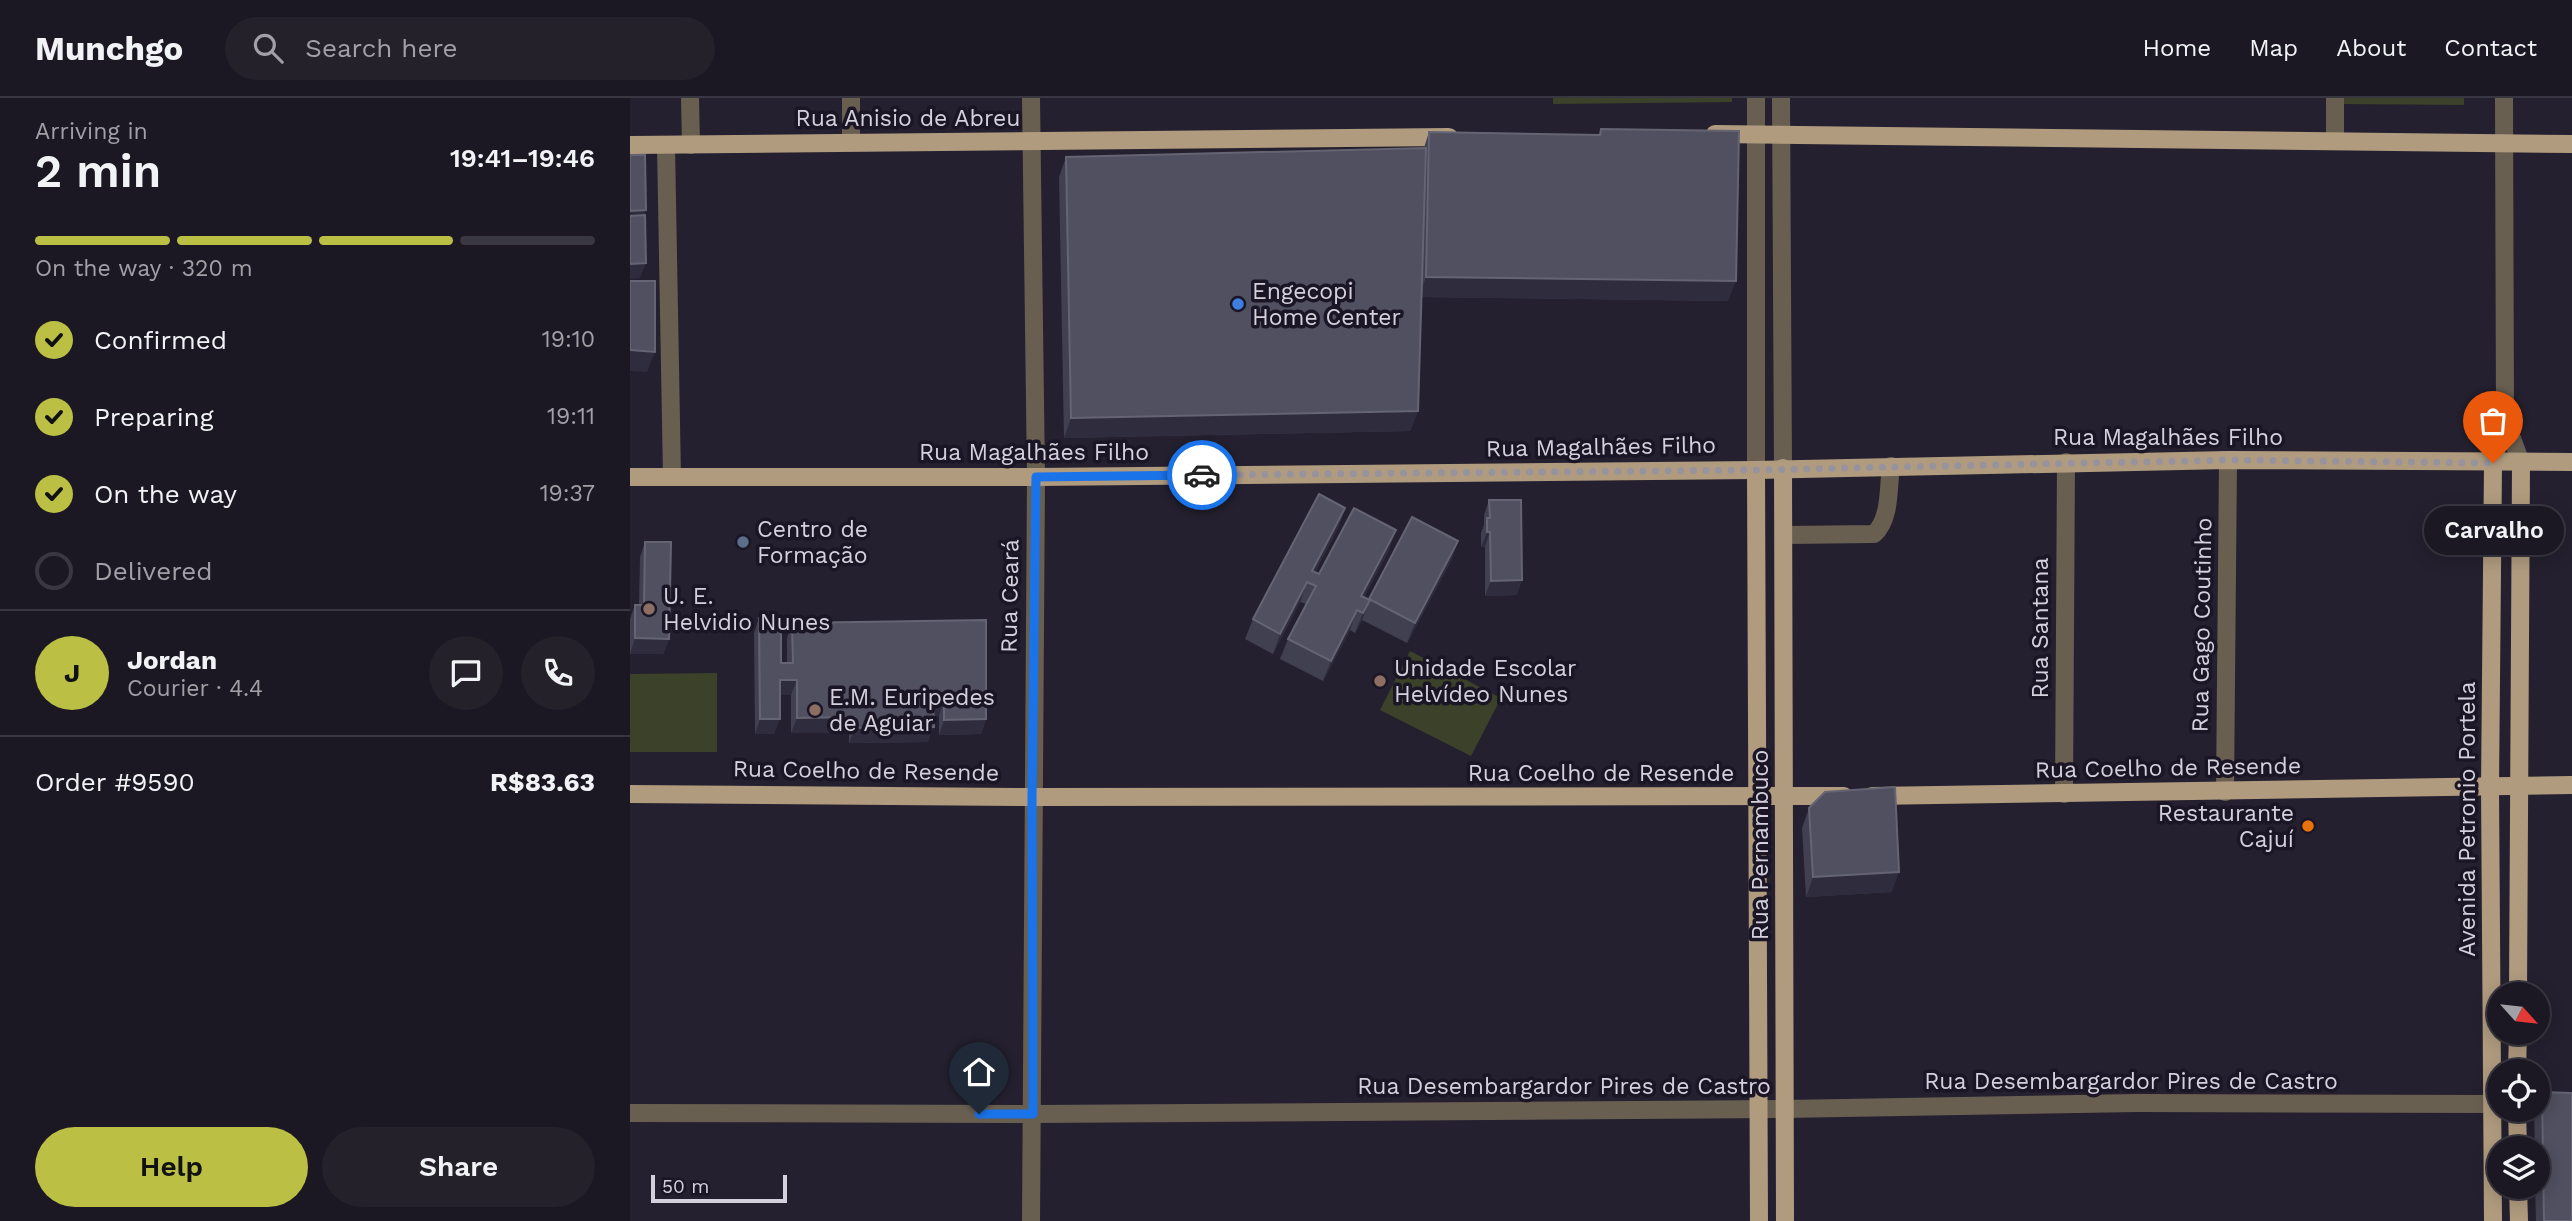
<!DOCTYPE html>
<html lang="en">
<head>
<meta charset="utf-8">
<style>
  :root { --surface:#1b1823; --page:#24212b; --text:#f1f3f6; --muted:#a0a0a6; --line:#393741; --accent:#bbc044 }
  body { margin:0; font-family:"Work Sans",sans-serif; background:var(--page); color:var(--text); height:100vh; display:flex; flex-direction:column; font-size:26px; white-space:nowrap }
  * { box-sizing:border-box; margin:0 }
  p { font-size:23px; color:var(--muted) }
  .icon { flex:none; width:38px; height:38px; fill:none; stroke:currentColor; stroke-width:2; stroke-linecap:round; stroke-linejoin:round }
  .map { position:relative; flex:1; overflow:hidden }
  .side { display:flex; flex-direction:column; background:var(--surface); width:630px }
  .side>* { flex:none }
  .needle { width:46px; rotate:117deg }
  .tools { position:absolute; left:1857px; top:884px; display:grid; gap:14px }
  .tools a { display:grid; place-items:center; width:63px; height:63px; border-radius:50%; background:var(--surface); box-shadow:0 4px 18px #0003,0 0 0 2px var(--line); font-size:35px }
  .scale { position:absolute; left:21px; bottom:18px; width:136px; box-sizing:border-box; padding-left:7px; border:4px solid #d4d1dc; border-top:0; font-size:19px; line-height:24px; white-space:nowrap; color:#d4d1dc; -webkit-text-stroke:5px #1b1625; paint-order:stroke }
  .pin { position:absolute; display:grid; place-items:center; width:60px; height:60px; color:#fff; margin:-72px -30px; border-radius:50% 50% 50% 0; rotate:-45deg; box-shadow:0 0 7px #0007 }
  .pin .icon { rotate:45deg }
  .courier { position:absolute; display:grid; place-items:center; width:70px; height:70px; margin:-35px; border:5px solid #1a73e8; border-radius:50%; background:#fff; color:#222; box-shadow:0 2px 9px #0007 }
  .bubble { position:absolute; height:49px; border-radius:24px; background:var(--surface); box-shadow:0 4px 18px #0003,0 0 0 2px var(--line); font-size:23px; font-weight:600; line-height:49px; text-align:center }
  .head em { font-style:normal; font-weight:600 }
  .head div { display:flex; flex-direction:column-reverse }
  .head { display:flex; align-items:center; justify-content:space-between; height:119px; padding:0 35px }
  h1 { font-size:46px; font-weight:600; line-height:52px }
  .bar { display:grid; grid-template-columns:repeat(4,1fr); gap:10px 7px; align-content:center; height:84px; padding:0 35px }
  .bar i { height:9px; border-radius:5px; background:var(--line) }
  .bar .on { background:var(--accent) }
  .bar p { grid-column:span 4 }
  .line { display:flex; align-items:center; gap:18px; padding:0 35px; border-top:2px solid var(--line) }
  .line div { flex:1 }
  .round { display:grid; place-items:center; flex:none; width:74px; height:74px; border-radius:37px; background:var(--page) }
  ol { padding:0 35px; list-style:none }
  li { display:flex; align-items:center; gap:21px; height:77px }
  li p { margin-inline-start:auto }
  li .icon { padding:7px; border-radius:50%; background:var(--accent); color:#111; stroke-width:4 }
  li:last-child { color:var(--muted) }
  li i { width:38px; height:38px; border:4px solid var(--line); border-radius:50% }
  .button { display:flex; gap:14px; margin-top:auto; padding:14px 35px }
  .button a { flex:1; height:80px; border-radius:42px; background:var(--accent); color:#111; font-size:28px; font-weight:600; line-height:80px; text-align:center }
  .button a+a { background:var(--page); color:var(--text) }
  header { display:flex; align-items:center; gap:42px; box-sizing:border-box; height:98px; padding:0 35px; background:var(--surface); border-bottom:2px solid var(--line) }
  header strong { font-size:33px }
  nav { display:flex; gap:38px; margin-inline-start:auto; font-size:24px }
  .search { width:490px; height:63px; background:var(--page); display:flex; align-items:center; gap:18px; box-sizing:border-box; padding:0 24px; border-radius:38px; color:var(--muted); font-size:26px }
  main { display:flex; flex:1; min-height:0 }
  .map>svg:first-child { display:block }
  .green { fill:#3b4229 }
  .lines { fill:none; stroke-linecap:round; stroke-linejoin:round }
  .minor { stroke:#695f51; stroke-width:18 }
  .major { stroke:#b09b7e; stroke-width:18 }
  .wall { fill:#414050 }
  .shaded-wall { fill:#2f2d3d }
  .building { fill:#515060; stroke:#656473; stroke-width:2 }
  .done { stroke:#96939f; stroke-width:7; stroke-dasharray:0 12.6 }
  .route { stroke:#1a73e8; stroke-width:9 }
  .shop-dot { fill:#3f7fe0; stroke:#1b1625; stroke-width:2.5 }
  .service-dot { fill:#5c6f8a; stroke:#1b1625; stroke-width:2.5 }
  .education-dot { fill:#8d6e63; stroke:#1b1625; stroke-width:2.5 }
  .food-dot { fill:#e8710a; stroke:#1b1625; stroke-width:2.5 }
  .labels { text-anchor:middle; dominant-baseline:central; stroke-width:7; stroke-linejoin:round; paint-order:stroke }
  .street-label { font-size:23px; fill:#d4d1dc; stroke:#1b1625 }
  .poi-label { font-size:23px; fill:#d4d1dc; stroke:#1b1625; text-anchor:start }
</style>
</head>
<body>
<header>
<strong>Munchgo</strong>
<div class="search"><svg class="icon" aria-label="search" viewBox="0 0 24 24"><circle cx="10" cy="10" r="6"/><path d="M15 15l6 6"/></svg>Search here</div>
<nav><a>Home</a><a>Map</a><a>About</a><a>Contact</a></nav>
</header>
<main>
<section class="side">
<div class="head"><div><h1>2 min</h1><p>Arriving in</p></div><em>19:41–19:46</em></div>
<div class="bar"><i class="on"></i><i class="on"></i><i class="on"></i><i></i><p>On the way · 320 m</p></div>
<ol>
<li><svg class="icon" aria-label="check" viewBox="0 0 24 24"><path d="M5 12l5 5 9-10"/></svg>Confirmed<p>19:10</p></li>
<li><svg class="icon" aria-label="check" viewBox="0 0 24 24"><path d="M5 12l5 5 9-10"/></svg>Preparing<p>19:11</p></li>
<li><svg class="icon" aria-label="check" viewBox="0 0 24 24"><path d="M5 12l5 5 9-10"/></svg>On the way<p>19:37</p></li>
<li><i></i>Delivered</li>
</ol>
<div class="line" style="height:126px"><b class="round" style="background:var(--accent);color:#111">J</b><div><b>Jordan</b><p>Courier · 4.4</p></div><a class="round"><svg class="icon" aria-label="chat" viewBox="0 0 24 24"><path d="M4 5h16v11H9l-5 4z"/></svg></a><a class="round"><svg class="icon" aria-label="phone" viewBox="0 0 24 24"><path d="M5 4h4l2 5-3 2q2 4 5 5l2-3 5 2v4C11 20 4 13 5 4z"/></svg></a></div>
<div class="line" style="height:91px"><div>Order #9590</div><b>R$83.63</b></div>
<div class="button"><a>Help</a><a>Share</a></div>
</section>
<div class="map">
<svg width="1942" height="1123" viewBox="0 0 1942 1123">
  <rect width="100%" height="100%" fill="#24202f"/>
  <g class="green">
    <path d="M923,0H1102V4L923,6Z"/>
    <path d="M1711,0H1834V7L1711,6Z"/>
    <path d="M780,553L871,600L841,658L750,612Z"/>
    <path d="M87,575V654H0V576Z"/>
  </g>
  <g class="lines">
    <g class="minor">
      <path d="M60,0L61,47"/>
      <path d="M1126,0V372"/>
      <path d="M1151,0L1153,370"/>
      <path d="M1705,43V0"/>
      <path d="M221,44V0"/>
      <path d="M36,47L42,379"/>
      <path d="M1875,321L1891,365"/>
      <path d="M1863,365L1875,321L1874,0"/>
      <path d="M1155,437L1244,436C1261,421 1258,389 1261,368"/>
      <path d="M1595,694L1598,362"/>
      <path d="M1434,696L1436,364"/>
      <path d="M0,1015L403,1016L1154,1011L1508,1005L1869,1006"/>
      <path d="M401,1123L406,379L401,0"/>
    </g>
    <g class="major">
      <path d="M1085,36L1942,46"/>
      <path d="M0,47L819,39"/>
      <path d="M1863,365L1860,690L1863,1123"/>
      <path d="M1153,370L1155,1123"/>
      <path d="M1126,372L1129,1123"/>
      <path d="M0,379H406L1126,372L1598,362L1942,364"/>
      <path d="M0,696L402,699L1214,698"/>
      <path d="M1242,698L1942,687"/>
      <path d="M1888,896L1891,365"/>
      <path d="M1887,973L1888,934"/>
      <path d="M1887,1012L1888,1050"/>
      <path d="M1888,1088L1889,1123"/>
    </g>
  </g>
  <g class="wall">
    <path d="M971,31L1098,203L791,199L788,313L780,333L434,340L429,79L436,59L794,50L799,34L969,37Z"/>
    <path d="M859,402L887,497L855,498V449H851V435L854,427V417Z"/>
    <path d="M715,410L708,430L685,474L689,476L759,452L734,499L739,502L828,443L821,463L777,545L732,522L725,535L720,532L693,583L650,561L658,541L676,506L670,504L643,556L615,541L623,521Z"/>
    <path d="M15,444L39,541L33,556H0V521L5,507H9L10,459Z"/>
    <path d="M129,520L151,565H157V540L162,525L356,621L351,636L309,637V618H303L298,644L219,645V635H161V597H150L144,636H125L124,535Z"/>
    <path d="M1179,710L1262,794L1176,799L1172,730Z"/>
    <path d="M1912,994L1942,1123H1906L1905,1088H1908V1050H1905L1904,1013L1905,1012H1908V1005Z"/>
  </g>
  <g class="shaded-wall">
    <path d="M16,112L8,132H0V113Z"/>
    <path d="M16,165L10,180L0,181V166Z"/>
    <path d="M796,179L1106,183L1098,203L789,199Z"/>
    <path d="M0,252L25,254L17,274L0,273Z"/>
    <path d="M788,313L780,333L434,340L441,320Z"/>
    <path d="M715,410L708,430L679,485L682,473Z"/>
    <path d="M766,432L759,452L724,518L731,498Z"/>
    <path d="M857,434H860L855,449H851Z"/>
    <path d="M828,443L821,463L777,545L785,525Z"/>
    <path d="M892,482L887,497L855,498L861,483Z"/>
    <path d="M677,484L670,504L643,556L650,536Z"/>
    <path d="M740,502L732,522L725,535L733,515Z"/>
    <path d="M727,512L720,532L693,583L701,563Z"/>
    <path d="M5,540L39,541L33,556H0Z"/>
    <path d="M150,582H167L161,597H144Z"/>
    <path d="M303,603H314L309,618H298Z"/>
    <path d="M225,619L219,635H161L167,620Z"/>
    <path d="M130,621H150L144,636H125Z"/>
    <path d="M356,621L351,636L309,637L314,622Z"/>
    <path d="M304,629L298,644L219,645L225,630Z"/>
    <path d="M1269,774L1262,794L1176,799L1183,779Z"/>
  </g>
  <g class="building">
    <path d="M971,31L1109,33L1106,183L796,179L799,34L970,37Z"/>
    <path d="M796,50L788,313L441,320L436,59Z"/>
    <path d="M0,57H15L16,112L0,113Z"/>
    <path d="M15,117L16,165L0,166V118Z"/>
    <path d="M0,183H25V254L0,252Z"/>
    <path d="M689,396L715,410L682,473L689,476L724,410L766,432L731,498L740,502L733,515L727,512L701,563L658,541L686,488L677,484L650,536L623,521Z"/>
    <path d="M859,402H891L892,482L861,483L860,434H857V420H860Z"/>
    <path d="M782,419L828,443L785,525L739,501Z"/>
    <path d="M15,444H41L39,541L5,540V507H14Z"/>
    <path d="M129,520H151V565H163L162,525L356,522V621L314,622V603H303L304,629L225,630V619L167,620V582H150V621H130Z"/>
    <path d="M1265,689L1269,774L1183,779L1179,710L1195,694Z"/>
    <path d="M1912,994L1942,995V1123H1914Z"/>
  </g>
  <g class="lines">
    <path class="done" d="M572,377L1126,372L1598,362L1863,365"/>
    <path class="route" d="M349,1016H403L402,699L406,379L572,377"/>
  </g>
  <circle class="shop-dot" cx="608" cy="206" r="7"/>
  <circle class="service-dot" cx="113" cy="444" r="7"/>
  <g class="education-dot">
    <circle cx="19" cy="511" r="7"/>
    <circle cx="750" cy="583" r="7"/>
    <circle cx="185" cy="612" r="7"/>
  </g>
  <circle class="food-dot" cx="1678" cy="728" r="7"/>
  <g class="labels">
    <g class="street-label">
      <text x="278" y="20">Rua Anisio de Abreu</text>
      <text x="1538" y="339">Rua Magalhães Filho</text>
      <text transform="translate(971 349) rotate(-1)">Rua Magalhães Filho</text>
      <text x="404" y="354">Rua Magalhães Filho</text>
      <text transform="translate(380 498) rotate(-89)">Rua Ceará</text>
      <text transform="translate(1572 527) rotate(-89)">Rua Gago Coutinho</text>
      <text transform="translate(1410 530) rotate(-90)">Rua Santana</text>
      <text transform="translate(1538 670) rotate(-1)">Rua Coelho de Resende</text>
      <text transform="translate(236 673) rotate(1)">Rua Coelho de Resende</text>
      <text x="971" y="675">Rua Coelho de Resende</text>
      <text transform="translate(1837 721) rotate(-90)">Avenida Petronio Portela</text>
      <text transform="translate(1130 747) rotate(-90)">Rua Pernambuco</text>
      <text x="1501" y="983">Rua Desembargardor Pires de Castro</text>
      <text x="934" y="988">Rua Desembargardor Pires de Castro</text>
    </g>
    <g class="poi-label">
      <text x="622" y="193">Engecopi<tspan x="622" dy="26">Home Center</tspan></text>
      <text x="127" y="431">Centro de<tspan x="127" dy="26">Formação</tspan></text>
      <text x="33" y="498">U. E.<tspan x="33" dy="26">Helvidio Nunes</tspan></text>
      <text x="764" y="570">Unidade Escolar<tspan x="764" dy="26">Helvídeo Nunes</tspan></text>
      <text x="199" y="599">E.M. Euripedes<tspan x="199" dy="26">de Aguiar</tspan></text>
      <text x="1664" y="715" text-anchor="end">Restaurante<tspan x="1664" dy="26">Cajuí</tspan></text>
    </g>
  </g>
</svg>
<div class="tools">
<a><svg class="needle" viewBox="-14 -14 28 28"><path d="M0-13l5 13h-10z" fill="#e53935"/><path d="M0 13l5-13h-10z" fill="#a0a0a6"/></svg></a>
<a><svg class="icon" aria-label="locate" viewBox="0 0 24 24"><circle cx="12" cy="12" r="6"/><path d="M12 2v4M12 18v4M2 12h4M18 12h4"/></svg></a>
<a><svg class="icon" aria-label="layers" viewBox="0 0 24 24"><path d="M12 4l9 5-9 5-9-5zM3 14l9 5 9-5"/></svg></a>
</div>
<div class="scale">50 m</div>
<div class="pin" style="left:1863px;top:365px;background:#ea580c"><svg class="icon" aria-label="bag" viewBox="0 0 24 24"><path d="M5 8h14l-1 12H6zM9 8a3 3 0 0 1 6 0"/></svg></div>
<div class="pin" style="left:349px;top:1016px;background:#1f2937"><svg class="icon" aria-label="home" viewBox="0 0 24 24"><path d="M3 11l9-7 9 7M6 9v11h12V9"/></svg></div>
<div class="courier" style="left:572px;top:377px"><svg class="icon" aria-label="car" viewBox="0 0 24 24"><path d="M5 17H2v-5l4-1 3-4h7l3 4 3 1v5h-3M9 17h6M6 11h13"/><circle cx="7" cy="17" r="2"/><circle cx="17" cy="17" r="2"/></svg></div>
<div class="bubble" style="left:1794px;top:408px;width:140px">Carvalho</div>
</div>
</main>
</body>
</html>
